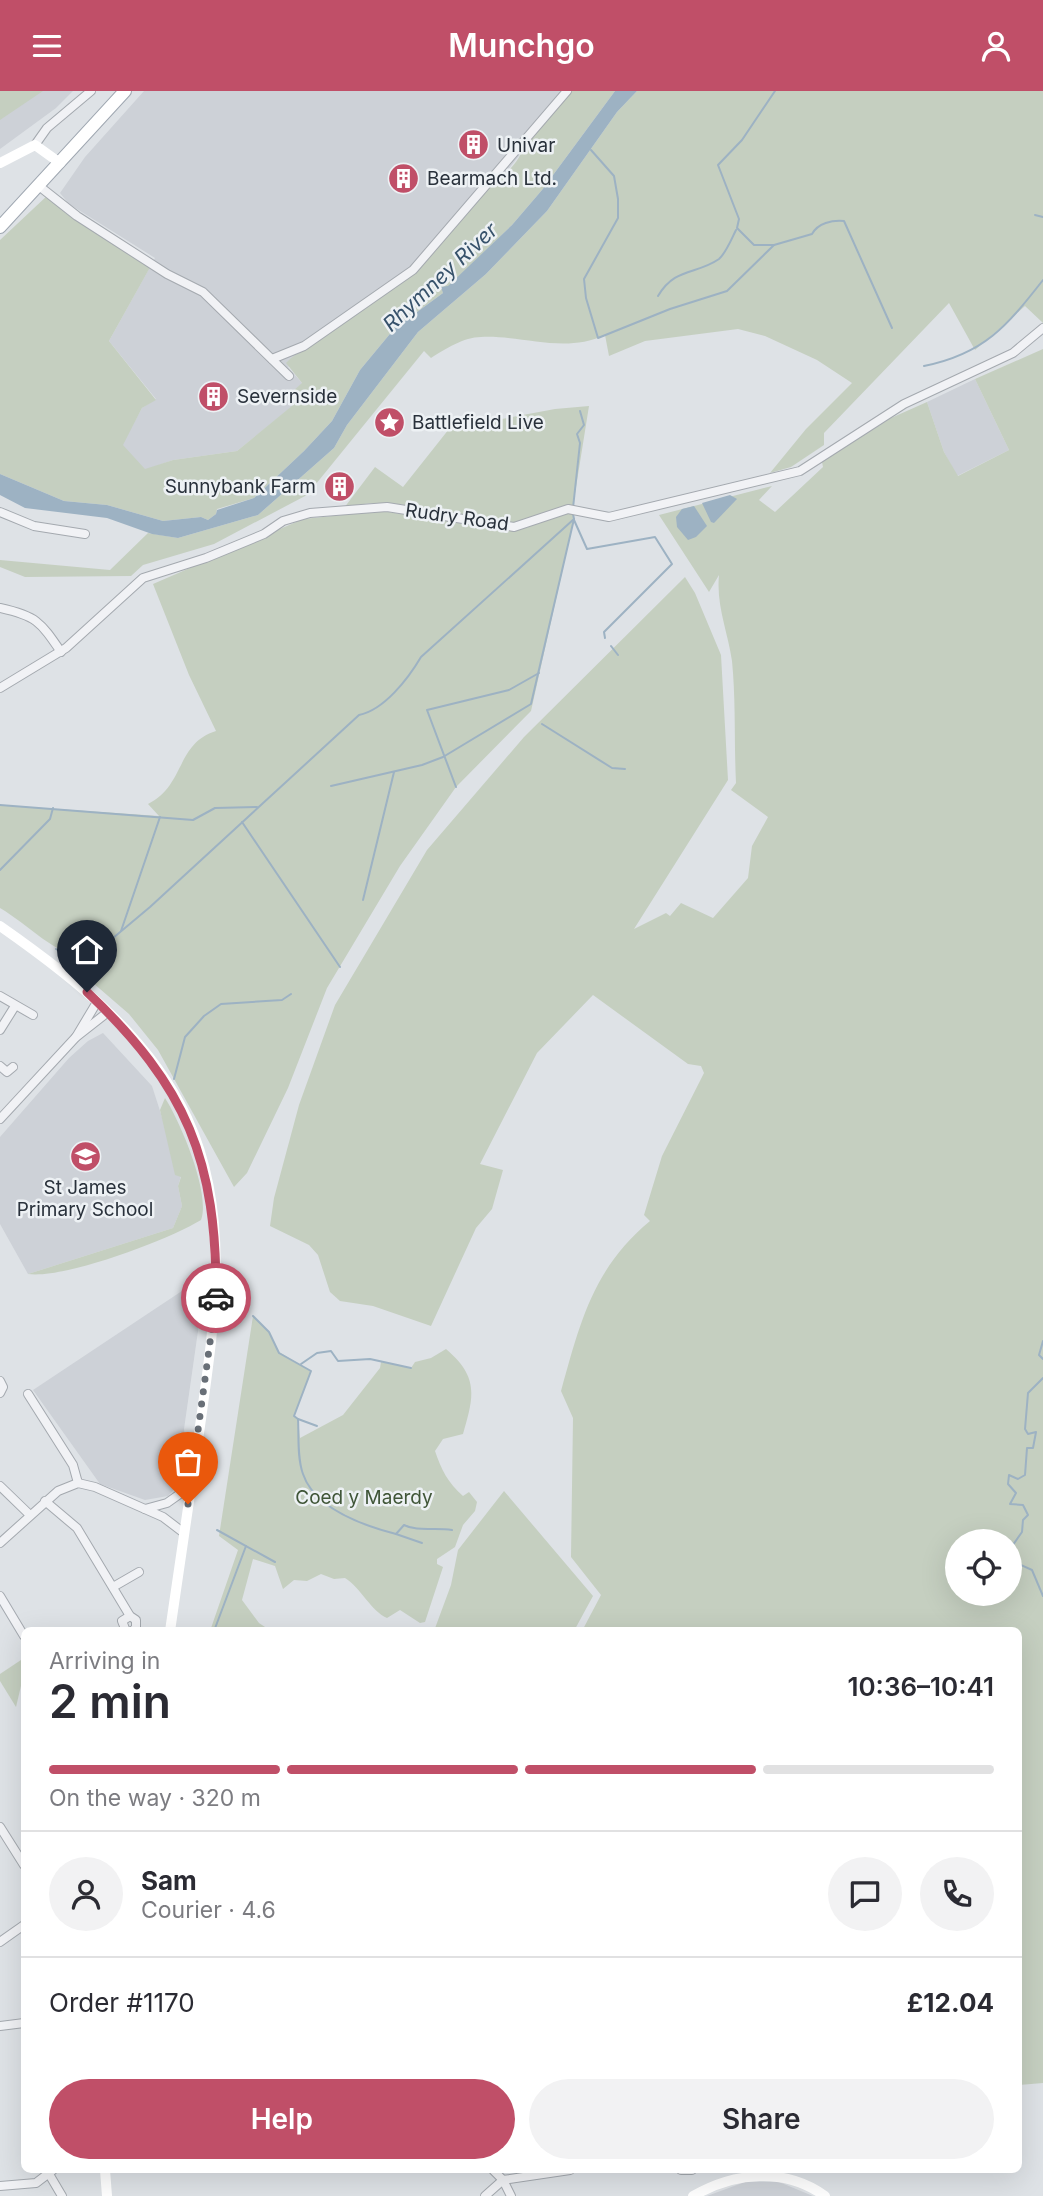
<!DOCTYPE html>
<html lang="en">
<head>
<meta charset="utf-8">
<style>
  :root { --surface:#fff; --page:#f2f2f3; --text:#2b2b33; --muted:#7c7c81; --line:#e1e1e2; --accent:#c04f68 }
  body { margin:0; font-family:Inter,sans-serif; background:var(--page); color:var(--text); height:100vh; display:flex; flex-direction:column; font-size:26px; white-space:nowrap }
  * { box-sizing:border-box; margin:0 }
  p { font-size:23px; color:var(--muted) }
  .icon { flex:none; width:38px; height:38px; fill:none; stroke:currentColor; stroke-width:2; stroke-linecap:round; stroke-linejoin:round }
  .map { position:relative; flex:1; overflow:hidden }
  .sheet { position:absolute; left:21px; top:1536px; width:1001px; height:546px; display:flex; flex-direction:column; background:var(--surface); border-radius:10px; box-shadow:0 7px 28px #0002 }
  .sheet>* { flex:none }
  .fabs { position:absolute; left:945px; top:1438px; display:grid; gap:14px }
  .fabs a { display:grid; place-items:center; width:77px; height:77px; border-radius:50%; background:var(--surface); box-shadow:0 7px 28px #0002; font-size:35px }
  .pin { position:absolute; display:grid; place-items:center; width:60px; height:60px; color:#fff; margin:-72px -30px; border-radius:50% 50% 50% 0; rotate:-45deg; box-shadow:0 0 7px #0007 }
  .pin .icon { rotate:45deg }
  .courier { position:absolute; display:grid; place-items:center; width:70px; height:70px; margin:-35px; border:5px solid #c04f68; border-radius:50%; background:#fff; color:#222; box-shadow:0 2px 9px #0007 }
  .summary em { font-style:normal; font-weight:600 }
  .summary div { display:flex; flex-direction:column-reverse }
  .summary { display:flex; align-items:center; justify-content:space-between; height:119px; padding:0 28px }
  h1 { font-size:46px; font-weight:600; line-height:52px }
  .bar { display:grid; grid-template-columns:repeat(4,1fr); gap:10px 7px; align-content:center; height:84px; padding:0 28px }
  .bar i { height:9px; border-radius:5px; background:var(--line) }
  .bar .on { background:var(--accent) }
  .bar p { grid-column:span 4 }
  .line { display:flex; align-items:center; gap:18px; padding:0 28px; border-top:2px solid var(--line) }
  .line div { flex:1 }
  .round { display:grid; place-items:center; flex:none; width:74px; height:74px; border-radius:37px; background:var(--page) }
  .action { display:flex; gap:14px; margin-top:auto; padding:14px 28px }
  .action a { flex:1; height:80px; border-radius:42px; background:var(--accent); color:#fff; font-size:28px; font-weight:600; line-height:80px; text-align:center }
  .action a+a { background:var(--page); color:var(--text) }
  header { display:flex; justify-content:space-between; align-items:center; height:91px; padding:0 28px; background:var(--accent); color:#fff; font-size:32px; font-weight:600 }
  .map>svg:first-child { display:block }
  .built { fill:#cdd1d7 }
  .green { fill:#c5cfc0; fill-rule:evenodd }
  .water { fill:#9db2c3 }
  .lines { fill:none; stroke-linecap:round; stroke-linejoin:round }
  .stream { stroke:#9db2c3; stroke-width:2 }
  .street-casing { stroke:#a4a9af; stroke-width:10 }
  .primary-casing { stroke:#9fa7b1; stroke-width:14 }
  .street { stroke:#f1f2f5; stroke-width:8 }
  .secondary { stroke:#fff; stroke-width:10 }
  .primary { stroke:#fff; stroke-width:12 }
  .done { stroke:#686f77; stroke-width:7; stroke-dasharray:0 12.6 }
  .route { stroke:#c04f68; stroke-width:9 }
  .labels { text-anchor:middle; dominant-baseline:central; stroke-width:5; stroke-linejoin:round; paint-order:stroke }
  .poi-label { font-size:19px; fill:#29313b; stroke:#edf1f4; text-anchor:start }
  .street-label { font-size:19px; fill:#29313b; stroke:#edf1f4 }
  .park-label { font-size:19px; fill:#405638; stroke:#edf1f4 }
  .water-label { font-size:21px; font-style:italic; fill:#37526b; stroke:#edf1f4 }
</style>
</head>
<body>
<header><svg class="icon" aria-label="menu" viewBox="0 0 24 24"><path d="M4 6h16M4 12h16M4 18h16"/></svg>Munchgo<svg class="icon" aria-label="person" viewBox="0 0 24 24"><circle cx="12" cy="8" r="4"/><path d="M4 21q1-7 8-7t8 7"/></svg></header>
<div class="map">
<svg width="1043" height="2105" viewBox="0 0 1043 2105">
  <rect width="100%" height="100%" fill="#dee2e6"/>
  <g class="built">
    <path d="M0,0H73L56,17L0,58Z"/>
    <path d="M144,0H570L503,85L496,87L411,183L288,276L302,292L299,310L237,360L173,369L145,379L122,354L142,317L156,308L109,250L155,167L69,113L60,102L85,66Z"/>
    <path d="M975,288L1009,359L957,385L944,361L927,311Z"/>
    <path d="M103,942L152,995L181,1085L178,1095L182,1115L173,1137L28,1183L0,1133V1046L69,967L88,950Z"/>
    <path d="M206,1184L184,1338L187,1362L180,1392L168,1405L145,1409L100,1393L33,1299Z"/>
    <path d="M745,2091H779L813,2105H707Z"/>
  </g>
  <g class="green">
    <path d="M0,0H43L0,29Z"/>
    <path d="M570,0H615L542,99L512,134L448,196H442L443,202L394,238L360,279L332,330L304,360L254,407L217,418L216,423L208,429L201,426L163,430L107,414L64,410L0,383V149L49,103L153,171L109,250L156,309L142,317L123,354L145,378L173,369L237,360L298,310L292,301L302,292L286,272L291,267L411,183L496,87C509,83 522,66 524,53Z"/>
    <path d="M637,0H1043V232L1025,215L975,259L949,212L824,342V354L791,376L770,382L806,338L852,292L817,269L765,245L738,238L645,250L609,265L605,244C564,263 524,244 481,246C464,246 445,258 431,267L424,260L307,404L214,453L143,474L131,485L25,486L0,476V469L110,479L148,442L178,447L258,424L334,357L347,334L418,241L486,183L547,120L617,21Z"/>
    <path d="M1043,258V1992L1019,1994L1018,1540H582L601,1504L571,1466L573,1327L561,1300C580,1232 593,1177 650,1130L644,1124L662,1065L704,982L701,975L688,973L593,904L537,962L480,1073L503,1079L492,1118L476,1137L431,1235L373,1215L340,1210L330,1201L318,1164L309,1154L270,1135L274,1107L299,1014L335,914L427,759L524,646L685,486L695,502L721,564L728,689L634,838L666,822L670,825L681,812L713,827L748,787L752,755L768,726L731,699L736,692C734,651 736,610 732,570C728,541 716,515 719,484L709,501L659,424L772,395L759,409L775,421L823,376L822,371L891,327L927,311L944,361L958,385L1009,359L975,288ZM957,1451H1010V1503H957Z"/>
    <path d="M589,315L573,415C553,419 531,432 510,432C454,432 400,400 344,417L375,376L403,396L449,338L555,318Z"/>
    <path d="M382,420L496,438L526,437L563,422L573,423L574,428L531,620L456,696L400,775L327,897L288,997L247,1082L234,1096L158,959L129,923L78,879L87,868C55,864 29,834 0,817V714L159,725L148,713C185,695 176,652 216,640L189,584L153,493L303,428Z"/>
    <path d="M165,1007C180,1030 211,1103 201,1129C168,1149 65,1188 28,1183L173,1137L182,1115L178,1095L181,1086L175,1084L160,1019Z"/>
    <path d="M253,1225L269,1241L279,1261L311,1280L294,1324L298,1328L300,1347L343,1324L380,1277L381,1271L411,1277L415,1271L431,1267L446,1258C479,1286 474,1305 463,1343L443,1348L435,1360C441,1378 448,1392 463,1405L469,1401L477,1411L475,1420L463,1434L455,1456L437,1468V1473L443,1476L425,1531L420,1532L400,1519L387,1527C371,1520 361,1497 345,1487L334,1488L321,1483L307,1490L294,1489L283,1498L275,1475L253,1468L242,1509L259,1532L271,1540H210L238,1459L219,1445Z"/>
    <path d="M504,1400L593,1505L574,1540H434L451,1494L458,1459Z"/>
    <path d="M21,1569L24,1582L16,1616L0,1590V1583Z"/>
  </g>
  <g class="water">
    <path d="M615,0H637L617,21L547,120L486,183L418,241L347,334L334,357L258,424L178,447L152,443L107,427L25,417L0,404V383L64,410L107,414L163,430L201,426L208,429L216,423L217,419L254,407L304,360L332,330L360,279L394,238L443,202L441,196L448,195L512,134L542,99Z"/>
    <path d="M730,404L737,408L714,432L711,431L702,412Z"/>
    <path d="M694,415L707,435L696,446L688,449L677,436L676,426L682,418Z"/>
  </g>
  <g class="lines">
    <g class="stream">
      <path d="M591,59L614,85L618,108V127L584,188L586,207L598,247L670,218L727,200L774,154H754L737,137L739,128L718,74L742,49L775,0"/>
      <path d="M1035,124L1043,126"/>
      <path d="M774,154L812,143C818,132 832,129 844,130L892,237"/>
      <path d="M658,205C675,176 696,184 719,168C726,162 732,147 736,139"/>
      <path d="M924,275C984,263 1007,235 1043,189"/>
      <path d="M573,417L580,352L577,343L584,334L580,320"/>
      <path d="M574,429L587,458L655,446L672,473L604,541L605,547"/>
      <path d="M611,555L618,564"/>
      <path d="M542,633L612,677L625,678"/>
      <path d="M331,695L422,674L443,666L531,613L574,428"/>
      <path d="M456,696L427,619L509,599L539,582"/>
      <path d="M0,714L193,729L215,717L257,716"/>
      <path d="M242,731L340,876"/>
      <path d="M0,779L50,728L53,717"/>
      <path d="M363,809L394,681"/>
      <path d="M121,840L160,726"/>
      <path d="M56,858L70,866L106,870"/>
      <path d="M88,868L150,816L359,624C384,619 408,588 421,566L574,428L573,423"/>
      <path d="M174,988L185,946L204,925L221,913L282,909L291,903"/>
      <path d="M253,1225L269,1241L279,1262L311,1280L294,1325L298,1328C299,1345 297,1367 303,1383C315,1419 365,1435 396,1443L404,1434C417,1441 435,1436 452,1439"/>
      <path d="M1043,1250L1039,1264L1043,1268"/>
      <path d="M301,1273L317,1262L331,1260L338,1270L370,1268L411,1277"/>
      <path d="M298,1328L317,1335"/>
      <path d="M217,1439L275,1471"/>
      <path d="M396,1443L422,1452"/>
      <path d="M1010,1458L1022,1441L1023,1429L1028,1424L1023,1414L1010,1413L1016,1402L1008,1393L1009,1384L1018,1388L1025,1384L1027,1357H1033L1036,1341L1028,1343L1025,1338L1028,1302L1043,1287"/>
      <path d="M1010,1469L1032,1479L1043,1505"/>
      <path d="M214,1540L246,1455"/>
    </g>
    <defs>
      <g id="street">
        <path d="M35,54L47,37L91,0"/>
        <path d="M39,95L77,125L167,183L203,201L289,285"/>
        <path d="M272,268L304,255L413,179L567,0"/>
        <path d="M0,421L34,435L85,443"/>
        <path d="M0,517C36,525 40,530 61,561"/>
        <path d="M0,597L66,557L143,487L206,467L264,443L283,430L310,422L387,416L514,436L568,418L609,426L800,380L904,313L1013,262L1043,237"/>
        <path d="M0,905L33,924"/>
        <path d="M0,939L15,915"/>
        <path d="M76,946L97,911"/>
        <path d="M0,975L7,981L13,976"/>
        <path d="M0,1028L76,946L108,921"/>
        <path d="M0,1290L3,1296L0,1302"/>
        <path d="M28,1303L73,1374L78,1392"/>
        <path d="M0,1395L30,1424"/>
        <path d="M45,1410L77,1437L130,1525L136,1529V1537L132,1540"/>
        <path d="M145,1418L167,1412L191,1395"/>
        <path d="M0,1452L58,1400L78,1392L95,1396L163,1426L184,1442"/>
        <path d="M113,1496L139,1481"/>
        <path d="M0,1505L24,1545"/>
        <path d="M126,1540L122,1530L130,1525"/>
        <path d="M0,1736L24,1774"/>
        <path d="M0,1851L24,1834"/>
        <path d="M0,1935L24,1932"/>
        <path d="M493,2079L503,2089L511,2105"/>
        <path d="M681,2079H692"/>
        <path d="M49,2083L62,2105"/>
        <path d="M0,2095L36,2092L53,2079"/>
        <path d="M485,2105L503,2089L570,2079"/>
      </g>
      <path id="primary" d="M0,136L125,0"/>
    </defs>
    <use href="#street" class="street-casing"/>
    <use href="#primary" class="primary-casing"/>
    <use href="#street" class="street"/>
    <g class="secondary">
      <path d="M0,72L35,54L60,72"/>
      <path d="M0,835C73,886 148,944 187,1027C232,1124 214,1234 200,1335C190,1403 180,1472 170,1540"/>
      <path d="M105,2079L107,2105"/>
      <path d="M693,2105C735,2081 784,2076 825,2105"/>
    </g>
    <use href="#primary" class="primary"/>
  </g>
  <g class="lines">
    <path class="done" d="M188,1413L216,1207"/>
    <path class="route" d="M87,901C187,996 217,1069 216,1207"/>
  </g>
  <defs>
    <symbol id="building-disc" viewBox="-11 -11 22 22"><circle r="9.5" fill="#c04f68" stroke="#edf1f4"/><path d="M-4-6H4V6H1V3H-1V6H-4ZM-2.5-4.3h1.7v1.8h-1.7ZM.8-4.3h1.7v1.8H.8ZM-2.5-1h1.7V.8h-1.7ZM.8-1h1.7V.8H.8Z" fill="#fff"/></symbol>
    <symbol id="sight-disc" viewBox="-11 -11 22 22"><circle r="9.5" fill="#c04f68" stroke="#edf1f4"/><path d="M0-6L1.8-2.2L6-1.7L2.9 1.2L3.7 5.4L0 3.3L-3.7 5.4L-2.9 1.2L-6-1.7L-1.8-2.2Z" fill="#fff"/></symbol>
    <symbol id="school-disc" viewBox="-11 -11 22 22"><circle r="9.5" fill="#c04f68" stroke="#edf1f4"/><path d="M0-5L7-2L0 1L-7-2ZM-4 1L0 2.5L4 1V4Q0 6-4 4Z" fill="#fff"/></symbol>
  </defs>
  <g fill-rule="evenodd">
    <use href="#building-disc" x="456" y="36" width="35" height="35"/>
    <use href="#building-disc" x="386" y="70" width="35" height="35"/>
    <use href="#building-disc" x="196" y="288" width="35" height="35"/>
    <use href="#sight-disc" x="372" y="314" width="35" height="35"/>
    <use href="#building-disc" x="322" y="378" width="35" height="35"/>
    <use href="#school-disc" x="68" y="1048" width="35" height="35"/>
  </g>
  <g class="labels">
    <g class="poi-label">
      <text x="497" y="54">Univar</text>
      <text x="427" y="87">Bearmach Ltd.</text>
      <text x="237" y="305">Severnside</text>
      <text x="412" y="331">Battlefield Live</text>
      <text x="316" y="395" text-anchor="end">Sunnybank Farm</text>
      <text x="85" y="1096" text-anchor="middle">St James<tspan x="85" dy="22">Primary School</tspan></text>
    </g>
    <g class="street-label">
      <text transform="translate(457 426) rotate(8)">Rudry Road</text>
    </g>
    <g class="park-label">
      <text x="364" y="1406">Coed y Maerdy</text>
    </g>
    <g class="water-label">
      <text transform="translate(440 186) rotate(-43)">Rhymney River</text>
    </g>
  </g>
</svg>
<div class="fabs">
<a><svg class="icon" aria-label="locate" viewBox="0 0 24 24"><circle cx="12" cy="12" r="6"/><path d="M12 2v4M12 18v4M2 12h4M18 12h4"/></svg></a>
</div>
<div class="pin" style="left:188px;top:1413px;background:#ea580c"><svg class="icon" aria-label="bag" viewBox="0 0 24 24"><path d="M5 8h14l-1 12H6zM9 8a3 3 0 0 1 6 0"/></svg></div>
<div class="pin" style="left:87px;top:901px;background:#1f2937"><svg class="icon" aria-label="home" viewBox="0 0 24 24"><path d="M3 11l9-7 9 7M6 9v11h12V9"/></svg></div>
<div class="courier" style="left:216px;top:1207px"><svg class="icon" aria-label="car" viewBox="0 0 24 24"><path d="M5 17H2v-5l4-1 3-4h7l3 4 3 1v5h-3M9 17h6M6 11h13"/><circle cx="7" cy="17" r="2"/><circle cx="17" cy="17" r="2"/></svg></div>
<section class="sheet">
<div class="summary"><div><h1>2 min</h1><p>Arriving in</p></div><em>10:36–10:41</em></div>
<div class="bar"><i class="on"></i><i class="on"></i><i class="on"></i><i></i><p>On the way · 320 m</p></div>
<div class="line" style="height:126px"><a class="round"><svg class="icon" aria-label="person" viewBox="0 0 24 24"><circle cx="12" cy="8" r="4"/><path d="M4 21q1-7 8-7t8 7"/></svg></a><div><b>Sam</b><p>Courier · 4.6</p></div><a class="round"><svg class="icon" aria-label="chat" viewBox="0 0 24 24"><path d="M4 5h16v11H9l-5 4z"/></svg></a><a class="round"><svg class="icon" aria-label="phone" viewBox="0 0 24 24"><path d="M5 4h4l2 5-3 2q2 4 5 5l2-3 5 2v4C11 20 4 13 5 4z"/></svg></a></div>
<div class="line" style="height:91px"><div>Order #1170</div><b>£12.04</b></div>
<div class="action"><a>Help</a><a>Share</a></div>
</section>
</div>
</body>
</html>
